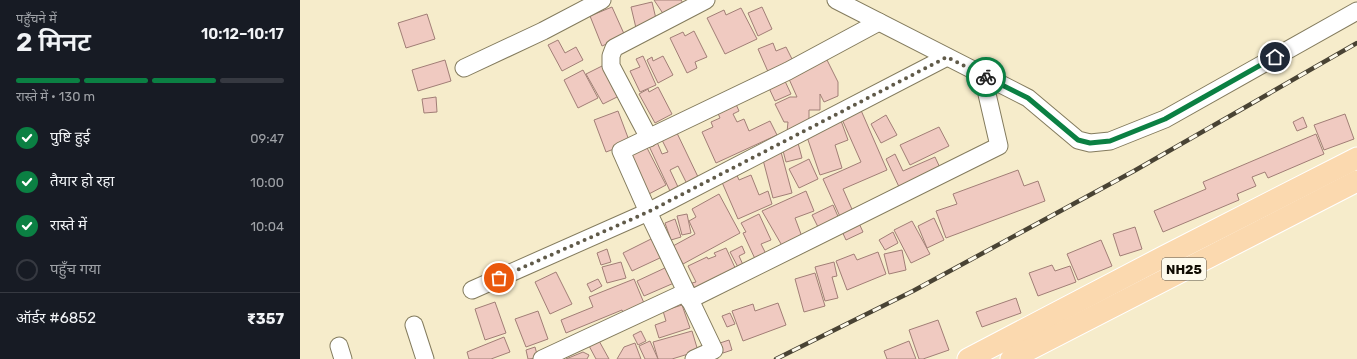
<!DOCTYPE html>
<html lang="hi">
<head>
<meta charset="utf-8">
<style>
  :root { --surface:#171b24; --page:#242831; --text:#f1f3f6; --muted:#9ea1a6; --line:#363941; --accent:#0b8043 }
  body { margin:0; font-family:Rubik,"Noto Sans Devanagari",sans-serif; background:var(--page); color:var(--text); height:100vh; display:flex; flex-direction:column; font-size:15px; white-space:nowrap }
  * { box-sizing:border-box; margin:0 }
  p { font-size:13px; color:var(--muted) }
  .icon { flex:none; width:22px; height:22px; fill:none; stroke:currentColor; stroke-width:2; stroke-linecap:round; stroke-linejoin:round }
  .map { position:relative; flex:1; overflow:hidden }
  .panel { display:flex; flex-direction:column; background:var(--surface); width:300px }
  .panel>* { flex:none }
  .pin { position:absolute; display:grid; place-items:center; width:34px; height:34px; color:#fff; margin:-17px; border:2px solid #fff; border-radius:50%; box-shadow:0 1px 4px #0007 }
  .courier { position:absolute; display:grid; place-items:center; width:40px; height:40px; margin:-20px; border:3px solid #0b8043; border-radius:50%; background:#fff; color:#222; box-shadow:0 1px 5px #0007 }
  .head em { font-style:normal; font-weight:600 }
  .head div { display:flex; flex-direction:column-reverse }
  .head { display:flex; align-items:center; justify-content:space-between; height:68px; padding:0 16px }
  h1 { font-size:26px; font-weight:600; line-height:30px }
  .bar { display:grid; grid-template-columns:repeat(4,1fr); gap:6px 4px; align-content:center; height:48px; padding:0 16px }
  .bar i { height:5px; border-radius:3px; background:var(--line) }
  .bar .active { background:var(--accent) }
  .bar p { grid-column:span 4 }
  .line { display:flex; align-items:center; gap:10px; padding:0 16px; border-top:1px solid var(--line) }
  .line div { flex:1 }
  ol { padding:0 16px; list-style:none }
  li { display:flex; align-items:center; gap:12px; height:44px }
  li p { margin-inline-start:auto }
  li .icon { padding:4px; border-radius:50%; background:var(--accent); color:#fff; stroke-width:4 }
  li:last-child { color:var(--muted) }
  li i { width:22px; height:22px; border:2px solid var(--line); border-radius:50% }
  main { display:flex; flex:1; min-height:0 }
  .map>svg:first-child { display:block }
  .building { fill:#f0cac1; stroke:#a17e76 }
  .lines { fill:none; stroke-linecap:round; stroke-linejoin:round }
  .minor-casing { stroke:#837b5d; stroke-width:19 }
  .major-casing { stroke:#fff; stroke-width:23 }
  .minor { stroke:#fff; stroke-width:17 }
  .major { stroke:#fbd9af; stroke-width:21 }
  .rail-casing { stroke:#494334; stroke-width:4.5 }
  .rail { stroke:#fdfaec; stroke-width:3; stroke-dasharray:9; stroke-linecap:butt }
  .done { stroke:#605a49; stroke-width:4; stroke-dasharray:0 7.2 }
  .route { stroke:#0b8043; stroke-width:5 }
  .labels { text-anchor:middle; dominant-baseline:central; stroke-width:3; stroke-linejoin:round; paint-order:stroke }
  .shield { fill:#fdfaec; stroke:#575349; stroke-width:1 }
  .shield-label { font-size:13px; font-weight:bold; fill:#100c03 }
</style>
</head>
<body>
<main>
<section class="panel">
<div class="head"><div><h1>2 मिनट</h1><p>पहुँचने में</p></div><em>10:12–10:17</em></div>
<div class="bar"><i class="active"></i><i class="active"></i><i class="active"></i><i></i><p>रास्ते में · 130 m</p></div>
<ol>
<li><svg class="icon" aria-label="check" viewBox="0 0 24 24"><path d="M5 12l5 5 9-10"/></svg>पुष्टि हुई<p>09:47</p></li>
<li><svg class="icon" aria-label="check" viewBox="0 0 24 24"><path d="M5 12l5 5 9-10"/></svg>तैयार हो रहा<p>10:00</p></li>
<li><svg class="icon" aria-label="check" viewBox="0 0 24 24"><path d="M5 12l5 5 9-10"/></svg>रास्ते में<p>10:04</p></li>
<li><i></i>पहुँच गया</li>
</ol>
<div class="line" style="height:52px"><div>ऑर्डर #6852</div><b>₹357</b></div>
</section>
<div class="map">
<svg width="1057" height="359" viewBox="0 0 1057 359">
  <rect width="100%" height="100%" fill="#f6eccb"/>
  <g class="building">
    <path d="M354,0H381L385,6L366,18Z"/>
    <path d="M352,2L357,23L336,28L331,7Z"/>
    <path d="M312,7L325,36L302,46L290,16Z"/>
    <path d="M462,7L472,29L458,36L448,13Z"/>
    <path d="M441,8L457,39L425,54L407,18L424,10L426,15Z"/>
    <path d="M127,14L135,39L106,48L98,23Z"/>
    <path d="M394,31L407,57L395,62L397,68L387,73L370,38L383,32L385,36Z"/>
    <path d="M258,40L265,53L276,47L283,60L262,71L248,45Z"/>
    <path d="M473,43L476,51L486,47L494,63L469,74L458,49Z"/>
    <path d="M343,56L356,85L340,92L330,71L340,67L336,59Z"/>
    <path d="M363,56L373,75L358,83L347,60L352,57L353,61Z"/>
    <path d="M145,60L151,81L118,91L112,70Z"/>
    <path d="M522,60H527L538,82V96L524,102L520,94V110H509V122L487,132L488,122H484L475,104L490,97H497L489,79Z"/>
    <path d="M302,66L319,96L303,104L286,74Z"/>
    <path d="M283,70L298,98L278,108L264,80Z"/>
    <path d="M484,79L491,94L475,101L468,86Z"/>
    <path d="M358,87L372,114L355,123L339,94L348,89L349,92Z"/>
    <path d="M136,97L137,112L124,113L122,99Z"/>
    <path d="M435,102L439,111L433,114L437,122L444,119L449,131L470,121L477,135L416,163L402,132L413,127L411,122L420,118L417,111Z"/>
    <path d="M560,108L587,170L543,189L555,216L542,221L523,179L561,162L541,117Z"/>
    <path d="M318,111L330,143L306,152L294,120Z"/>
    <path d="M1045,114L1054,139L1024,150L1014,125Z"/>
    <path d="M586,115L597,135L581,143L571,124Z"/>
    <path d="M1003,117L1007,127L997,131L993,122Z"/>
    <path d="M540,118L548,140L535,145L542,168L520,175L506,134Z"/>
    <path d="M639,127L649,146L610,165L600,145Z"/>
    <path d="M376,131L399,179L387,184L378,166L370,170L378,187L370,191L349,146L357,142L362,154L368,152L361,138Z"/>
    <path d="M1016,134L1024,154L968,178L965,172L952,177L956,186L937,194L939,200L863,232L854,211L906,189L903,182Z"/>
    <path d="M498,143L502,158L486,162L482,147Z"/>
    <path d="M345,144L366,185L347,195L326,153Z"/>
    <path d="M481,152L492,193L473,198L462,156Z"/>
    <path d="M595,154L603,171L635,157L642,172L600,189L586,159Z"/>
    <path d="M509,159L518,179L499,188L489,169Z"/>
    <path d="M718,170L724,186L738,181L745,201L646,238L636,211L657,204L653,194Z"/>
    <path d="M436,173L439,180L451,175L459,195L468,191L472,204L438,219L421,180Z"/>
    <path d="M506,191L514,211L495,218L504,242L484,249L462,211Z"/>
    <path d="M419,194L440,233L383,264L373,246L395,234L389,221L396,217L392,209Z"/>
    <path d="M533,205L540,221L520,231L512,215Z"/>
    <path d="M387,214L391,233L382,235L377,216Z"/>
    <path d="M459,214L471,240L461,244L467,256L456,261L443,233L446,232L441,223Z"/>
    <path d="M634,218L644,240L627,248L618,226Z"/>
    <path d="M375,219L381,237L371,240L365,223Z"/>
    <path d="M557,219L563,232L546,240L540,227Z"/>
    <path d="M612,221L630,254L611,263L594,230Z"/>
    <path d="M835,227L842,249L820,256L813,234Z"/>
    <path d="M593,232L598,243L585,250L579,240Z"/>
    <path d="M353,238L362,257L332,271L323,253Z"/>
    <path d="M801,240L812,266L778,280L767,254Z"/>
    <path d="M442,246L445,253L439,256L444,267L439,269L430,252Z"/>
    <path d="M426,248L437,272L396,291L392,283L396,282L388,266L407,257L408,259L416,256L414,253Z"/>
    <path d="M307,249L311,262L301,265L297,253Z"/>
    <path d="M602,250L606,270L589,274L584,254Z"/>
    <path d="M578,252L586,274L547,290L536,261L554,254L557,260Z"/>
    <path d="M321,262L326,278L307,283L302,267Z"/>
    <path d="M534,262L537,276L532,277L538,298L525,301L515,267Z"/>
    <path d="M752,265L755,271L770,266L776,282L738,296L729,273Z"/>
    <path d="M367,267L374,283L344,296L337,281Z"/>
    <path d="M256,272L272,304L250,314L235,282Z"/>
    <path d="M515,273L525,306L504,312L495,279Z"/>
    <path d="M298,279L302,286L291,292L287,284Z"/>
    <path d="M334,279L346,308L325,317L322,310L266,333L261,320L293,307L289,297Z"/>
    <path d="M716,298L721,313L682,327L676,312Z"/>
    <path d="M195,302L206,333L185,340L175,309Z"/>
    <path d="M478,303L486,325L443,341L432,311L453,304L455,311Z"/>
    <path d="M382,305L390,328L359,338L355,325L366,321L363,311Z"/>
    <path d="M238,311L248,339L226,347L215,319Z"/>
    <path d="M430,313L435,324L427,327L422,316Z"/>
    <path d="M638,320L649,350L623,359H619L609,330Z"/>
    <path d="M341,331L346,341L338,345L333,335Z"/>
    <path d="M392,331L398,351L372,359H358L353,342Z"/>
    <path d="M204,337L210,352L191,359H169L167,352Z"/>
    <path d="M298,339L309,359H296L288,344Z"/>
    <path d="M429,340L432,350L423,353L420,343Z"/>
    <path d="M350,341L358,359H345L339,346Z"/>
    <path d="M609,341L616,359H587L584,351Z"/>
    <path d="M335,343L341,359H317L324,347Z"/>
    <path d="M235,347L238,358L228,359L226,350Z"/>
    <path d="M283,352L289,355L287,359H266Z"/>
  </g>
  <g class="lines">
    <defs>
      <g id="minor">
        <path d="M536,0L728,98L778,140L790,143L810,141L865,119L1057,11"/>
        <path d="M164,68L243,31L302,0"/>
        <path d="M349,138L311,66V56L314,48L406,0"/>
        <path d="M172,290L348,212L647,57"/>
        <path d="M389,300L699,146L687,94L690,79"/>
        <path d="M114,325L125,359"/>
        <path d="M39,346L43,359"/>
        <path d="M242,359L386,292"/>
        <path d="M394,359L414,350L348,212L321,151L488,71L579,22"/>
      </g>
      <g id="major">
        <path d="M668,359L863,257L1057,158"/>
        <path d="M711,359L1057,181"/>
      </g>
    </defs>
    <use href="#minor" class="minor-casing"/>
    <use href="#major" class="major-casing"/>
    <use href="#minor" class="minor"/>
    <use href="#major" class="major"/>
    <defs>
      <path id="rail" d="M476,359L613,291L834,171L1057,43"/>
    </defs>
    <use href="#rail" class="rail-casing"/>
    <use href="#rail" class="rail"/>
  </g>
  <g class="lines">
    <path class="done" d="M199,278L348,212L647,57L686,77"/>
    <path class="route" d="M686,77L728,98L778,140L790,143L810,141L865,119L975,57"/>
  </g>
  <g class="labels">
    <rect class="shield" x="862" y="258" width="44" height="22" rx="3"/>
    <g class="shield-label">
      <text x="884" y="269">NH25</text>
    </g>
  </g>
</svg>
<div class="pin" style="left:199px;top:278px;background:#ea580c"><svg class="icon" aria-label="bag" viewBox="0 0 24 24"><path d="M5 8h14l-1 12H6zM9 8a3 3 0 0 1 6 0"/></svg></div>
<div class="pin" style="left:975px;top:57px;background:#1f2937"><svg class="icon" aria-label="home" viewBox="0 0 24 24"><path d="M3 11l9-7 9 7M6 9v11h12V9"/></svg></div>
<div class="courier" style="left:686px;top:77px"><svg class="icon" aria-label="bike" viewBox="0 0 24 24"><circle cx="6" cy="16" r="4"/><circle cx="18" cy="16" r="4"/><path d="M6 16l4-8h5l3 8M10 8l3 8H6M13 5h3"/></svg></div>
</div>
</main>
</body>
</html>
